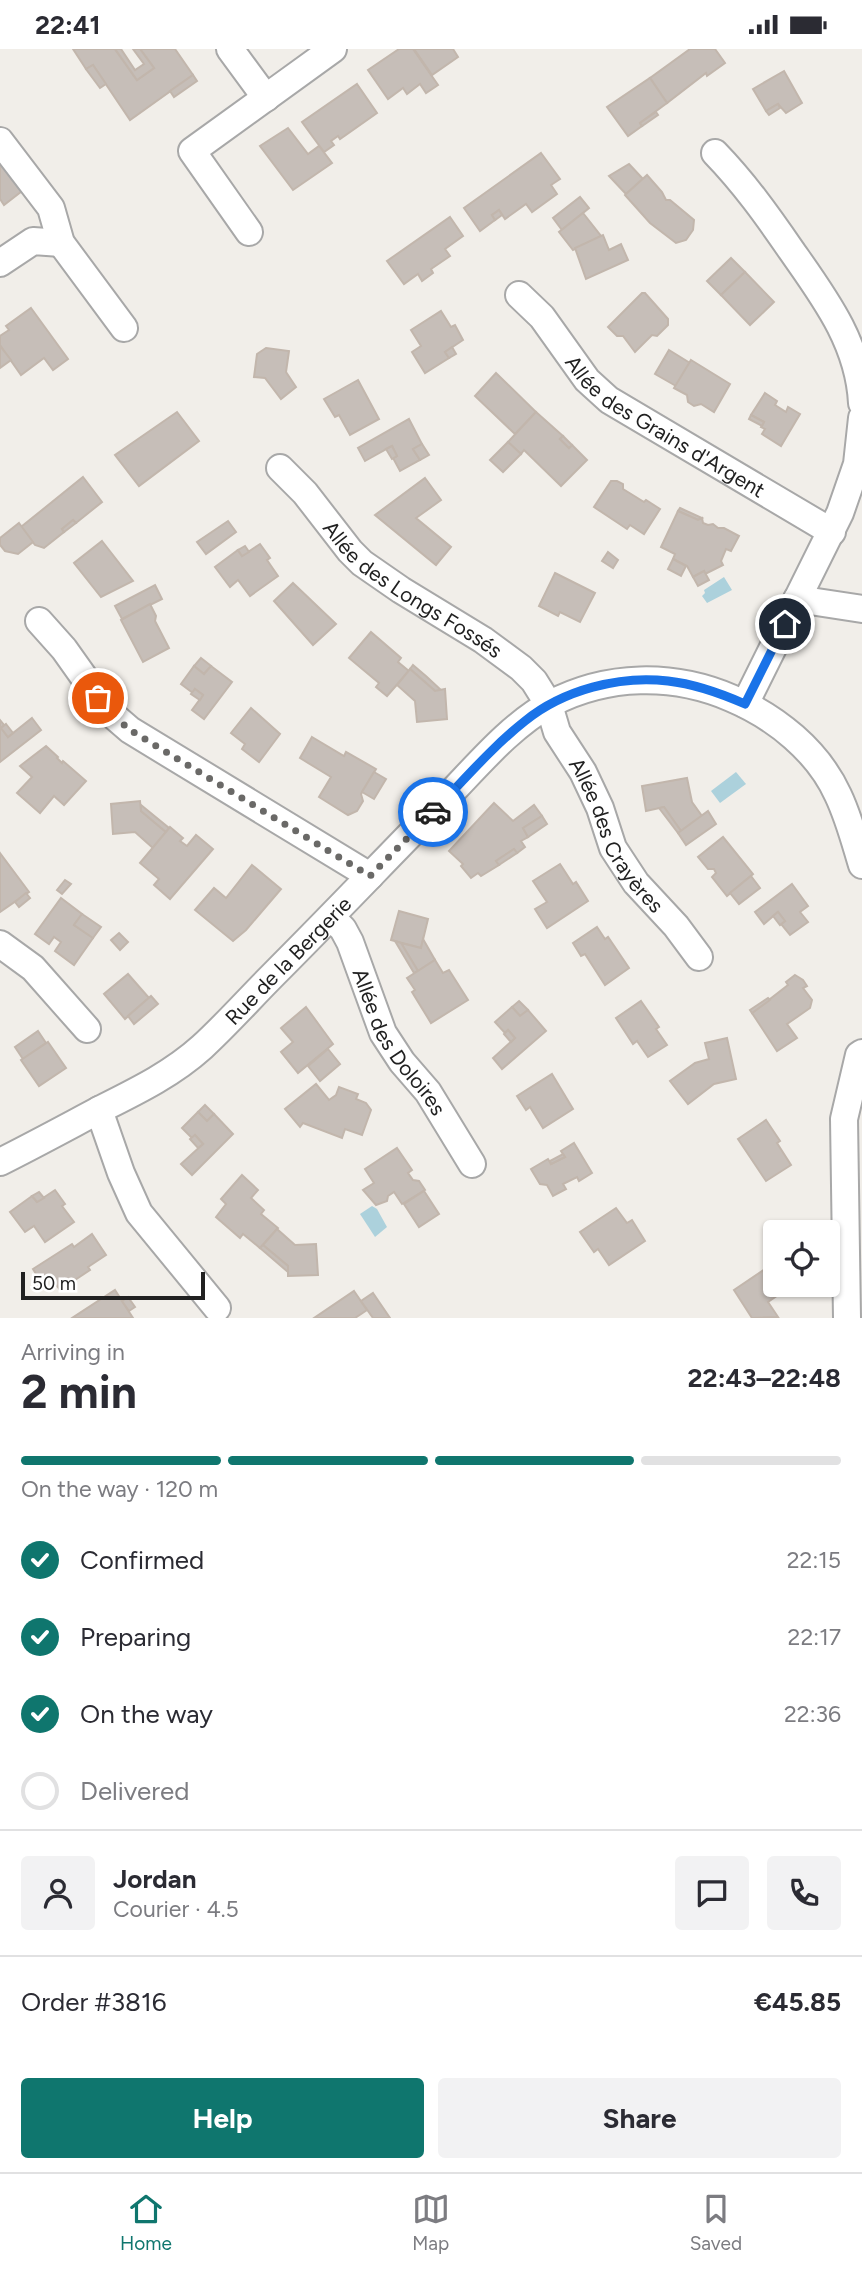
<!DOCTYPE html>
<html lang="en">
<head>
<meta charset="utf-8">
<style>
  :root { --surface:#fff; --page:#f2f2f3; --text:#2b2b33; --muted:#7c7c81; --line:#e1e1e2; --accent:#0f766e }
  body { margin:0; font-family:Figtree,sans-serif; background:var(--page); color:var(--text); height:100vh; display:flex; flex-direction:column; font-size:26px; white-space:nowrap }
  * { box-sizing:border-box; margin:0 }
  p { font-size:23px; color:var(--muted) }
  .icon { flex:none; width:38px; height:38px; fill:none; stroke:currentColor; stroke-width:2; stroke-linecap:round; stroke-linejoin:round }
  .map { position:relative; height:1269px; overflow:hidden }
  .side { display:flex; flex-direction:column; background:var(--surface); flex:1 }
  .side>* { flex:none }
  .buttons { position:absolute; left:763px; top:1171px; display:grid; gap:14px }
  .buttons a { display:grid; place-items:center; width:77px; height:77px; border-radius:7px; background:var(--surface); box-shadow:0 2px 5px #0004; font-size:35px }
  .scale { position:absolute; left:21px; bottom:18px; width:184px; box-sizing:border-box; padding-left:7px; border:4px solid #212121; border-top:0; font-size:19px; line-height:24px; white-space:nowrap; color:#212121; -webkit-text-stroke:5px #fff; paint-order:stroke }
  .pin { position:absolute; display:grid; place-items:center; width:60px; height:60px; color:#fff; margin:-30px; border:4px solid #fff; border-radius:50%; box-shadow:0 2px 7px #0007 }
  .courier { position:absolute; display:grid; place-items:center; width:70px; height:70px; margin:-35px; border:5px solid #1a73e8; border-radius:50%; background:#fff; color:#222; box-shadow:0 2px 9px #0007 }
  .headline em { font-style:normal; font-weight:700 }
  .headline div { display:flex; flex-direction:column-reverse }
  .headline { display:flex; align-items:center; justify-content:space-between; height:119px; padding:0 21px }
  h1 { font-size:46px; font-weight:700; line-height:52px }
  .bar { display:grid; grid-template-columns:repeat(4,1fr); gap:10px 7px; align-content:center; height:84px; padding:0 21px }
  .bar i { height:9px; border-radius:5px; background:var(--line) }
  .bar .active { background:var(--accent) }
  .bar p { grid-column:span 4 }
  .line { display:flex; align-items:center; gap:18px; padding:0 21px; border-top:2px solid var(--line) }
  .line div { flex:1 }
  .round { display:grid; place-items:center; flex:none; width:74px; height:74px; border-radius:7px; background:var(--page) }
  ol { padding:0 21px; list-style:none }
  li { display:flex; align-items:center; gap:21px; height:77px }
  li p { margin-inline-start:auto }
  li .icon { padding:7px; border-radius:50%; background:var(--accent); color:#fff; stroke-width:4 }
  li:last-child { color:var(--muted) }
  li i { width:38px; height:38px; border:4px solid var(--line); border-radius:50% }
  .cta { display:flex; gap:14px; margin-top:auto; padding:14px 21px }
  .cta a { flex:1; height:80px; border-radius:7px; background:var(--accent); color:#fff; font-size:28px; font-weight:700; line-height:80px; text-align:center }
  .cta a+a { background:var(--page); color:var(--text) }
  .status { display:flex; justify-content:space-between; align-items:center; height:49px; padding:0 35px; background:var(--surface); direction:ltr }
  .status svg { height:19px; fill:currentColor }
  .menu { display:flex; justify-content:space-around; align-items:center; height:98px; border-top:2px solid var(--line); background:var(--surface); font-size:19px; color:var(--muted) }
  .menu a { display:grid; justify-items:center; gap:4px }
  .menu .active { color:var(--accent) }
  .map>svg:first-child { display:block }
  .water { fill:#acd1dc }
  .building { fill:#c6beb8; stroke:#c2b6ac; stroke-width:2 }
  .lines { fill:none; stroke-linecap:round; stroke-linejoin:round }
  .minor-casing { stroke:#a8a8a8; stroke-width:30 }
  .minor { stroke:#fff; stroke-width:26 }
  .done { stroke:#6a6967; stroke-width:7; stroke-dasharray:0 12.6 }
  .route { stroke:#1a73e8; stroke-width:9 }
  .labels { text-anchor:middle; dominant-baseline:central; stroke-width:6; stroke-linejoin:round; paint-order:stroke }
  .street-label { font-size:21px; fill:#212121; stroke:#fff }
</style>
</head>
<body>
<div class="status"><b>22:41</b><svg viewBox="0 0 49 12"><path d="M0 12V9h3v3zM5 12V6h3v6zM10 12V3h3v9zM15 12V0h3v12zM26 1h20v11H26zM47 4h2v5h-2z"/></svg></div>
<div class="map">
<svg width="862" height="1269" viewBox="0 0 862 1269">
  <rect width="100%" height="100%" fill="#f1eee9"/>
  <g class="water">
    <path d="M724,528L732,541L707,554L702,547L705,544L704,541Z"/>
    <path d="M736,723L746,735L720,754L711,742Z"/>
    <path d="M372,1157L377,1160L387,1178L375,1188L360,1165Z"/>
  </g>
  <g class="building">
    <path d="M73,0H115L137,31L154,19L140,0H175L193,26L130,71L93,16L86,20Z"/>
    <path d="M115,0H121L135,21L144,15L133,0H140L154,19L137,31Z"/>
    <path d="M399,0H413L438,36L426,44L420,35L407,45L403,39L388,50L368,21Z"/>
    <path d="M414,0H453L458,8L432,26Z"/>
    <path d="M690,0H715L725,14L707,27L706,24L667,54L650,29Z"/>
    <path d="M93,16L106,35L100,39L86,20Z"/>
    <path d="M784,22L802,54L786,64L778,55L766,62L753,40Z"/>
    <path d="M193,26L197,32L174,48L170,42Z"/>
    <path d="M650,29L667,54L640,74L642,77L628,87L607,58Z"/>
    <path d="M357,35L377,64L340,90L338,87L331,92L334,96L324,103L302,73Z"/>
    <path d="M778,55L780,59L769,66L766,62Z"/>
    <path d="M656,63L658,66L642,77L640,74Z"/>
    <path d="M288,79L308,105L319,97L332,114L293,141L260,97Z"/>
    <path d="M541,104L560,130L551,136L557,145L532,163L526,155L505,170L499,161L492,166L495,171L480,182L464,159Z"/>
    <path d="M0,112L22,142L4,156L0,150Z"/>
    <path d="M629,115L643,130L626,145L609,127Z"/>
    <path d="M647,126L662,143L666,151H670L694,171L693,181L686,191L676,194L650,174L625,146Z"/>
    <path d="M580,148L589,159L562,181L553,169Z"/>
    <path d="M499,161L502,166L495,171L492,166Z"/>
    <path d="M583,164L601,187L573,201L559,183Z"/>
    <path d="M450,168L463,187L445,200L450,207L431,220L433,224L422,232L418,225L404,235L387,212Z"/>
    <path d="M603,186L609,201L621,195L628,211L586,230L575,199Z"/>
    <path d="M731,209L745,223L721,246L707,232Z"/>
    <path d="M745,223L774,253L750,276L721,246Z"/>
    <path d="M642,244H645L668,270V276L657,287L652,286L635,303L623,287H617L608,278Z"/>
    <path d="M31,259L68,310L53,321L44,309L21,326L0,296V287L9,281L6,277Z"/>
    <path d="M441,262L451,278L455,276L463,291L445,303L449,309L425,324L412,303L421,297L411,281Z"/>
    <path d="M0,297L11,311L0,319Z"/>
    <path d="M452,298L456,305L449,309L445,303Z"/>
    <path d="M266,299L289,302L286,323L296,338L281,350L265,329L254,328L257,305Z"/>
    <path d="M669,301L690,314L676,337L655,325Z"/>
    <path d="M691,311L730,335L714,363L701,355L694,357L688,353L687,346L674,339Z"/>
    <path d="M496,324L536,363L515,385L475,347Z"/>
    <path d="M358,331L379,370L350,386L339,366L335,368L324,350Z"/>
    <path d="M765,344L777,352L775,356L786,363L788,358L800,365L781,397L762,385L765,380L761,378L764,373L751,366Z"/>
    <path d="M177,363L199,392L139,437L115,406Z"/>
    <path d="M536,363L563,387L560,390L569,399L572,396L587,411L561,437L524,401L521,405L508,393Z"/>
    <path d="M751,366L764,373L762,377L749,370Z"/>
    <path d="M409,370L422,395L413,400L420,411L400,422L393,409L397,407L392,397L365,412L358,399Z"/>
    <path d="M563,387L572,396L569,399L560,390Z"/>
    <path d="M508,393L521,405L503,423L490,411Z"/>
    <path d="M422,395L429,406L420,411L413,400Z"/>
    <path d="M392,397L397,407L392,410L386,400Z"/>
    <path d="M83,428L102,453L76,474L73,471L62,480L64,483L44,499L35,496L21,478Z"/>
    <path d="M425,429L441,451L416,469L451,498L436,516L375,466Z"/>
    <path d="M611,432H617L623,435V440L644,453L646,451L660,460L644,485L630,476L627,480L594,458Z"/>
    <path d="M680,459L702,469L698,471L678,462Z"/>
    <path d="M678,462L698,471L702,469L703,474L708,476L713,475L718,479H724L739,487L731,502L726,500L721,512L723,516L705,525L704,522L693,528L687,517L673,510L675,505L661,498Z"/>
    <path d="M73,471L76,474L64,483L62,480Z"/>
    <path d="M228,472L236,483L206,505L197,493Z"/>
    <path d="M19,474L33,493L18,505L5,502L0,496V489Z"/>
    <path d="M102,492L133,532L101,548L74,514Z"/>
    <path d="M260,495L270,509L267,511L278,527L250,547L238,531L230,538L215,518L238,501L242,507Z"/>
    <path d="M245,497L249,503L242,507L238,501Z"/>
    <path d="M608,503L618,511L613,519L602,512Z"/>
    <path d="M673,510L686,517L681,527L668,520Z"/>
    <path d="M704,522L709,531L698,537L693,528Z"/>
    <path d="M555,524L595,544L580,573L560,563L558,567L539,557Z"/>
    <path d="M293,534L336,575L313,596L274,552Z"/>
    <path d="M155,536L162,550L122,570L115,557Z"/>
    <path d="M150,555L156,567L155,572L169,599L143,613L121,571Z"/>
    <path d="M371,583L401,609L398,613L409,622L387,647L376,638L379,634L349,609Z"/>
    <path d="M201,609L211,617L204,625L194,617Z"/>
    <path d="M413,616L427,628L441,641L435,642L410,620Z"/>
    <path d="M194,617L204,625L211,617L232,633L204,670L192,661L203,646L195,640L193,644L181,635Z"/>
    <path d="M410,620L435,642L445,640L447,670L417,673L415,652L397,636Z"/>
    <path d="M195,640L203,646L200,651L191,645Z"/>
    <path d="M251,659L280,685L259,713L242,700L245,695L231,684Z"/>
    <path d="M32,669L41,681L0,713V671L4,676L1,679L8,688Z"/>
    <path d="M6,675L13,684L8,688L1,679Z"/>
    <path d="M312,688L344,707L346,703L376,720L361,745L363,752L357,762L348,766L319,748L331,728L300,709Z"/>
    <path d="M46,697L58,708L57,709L62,714L63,712L86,732L64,756L54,747L40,764L17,744L32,728L20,717Z"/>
    <path d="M374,723L386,730L374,750L362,743Z"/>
    <path d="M687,729L692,753L702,767L681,782L664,758L646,762L642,737Z"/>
    <path d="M140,752L141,762L166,783L153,799L135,783L113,785L111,755Z"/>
    <path d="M494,754L513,772L534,756L542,767L523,779L528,788L521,792L525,798L517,804L514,800L496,812L499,816L481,827L478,824L471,829L461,817L463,815L449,802Z"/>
    <path d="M141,756L169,779L166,783L141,762Z"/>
    <path d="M664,758L681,782L678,784L659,759Z"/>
    <path d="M708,762L716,775L686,796L678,784Z"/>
    <path d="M542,767L547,775L528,788L523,779Z"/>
    <path d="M170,778L183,789L180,792L187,797L196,786L213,800L170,850L154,836L159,830L140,814Z"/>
    <path d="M723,788L753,825L727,847L712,828L716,824L714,820H708L698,808Z"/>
    <path d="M514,800L517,804L499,816L496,812Z"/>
    <path d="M0,804L29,843L0,863Z"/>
    <path d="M560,815L573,835L576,833L588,852L547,879L535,860L547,853L533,832Z"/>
    <path d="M252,816L281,840L246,881L233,892L195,861L214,839L226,849Z"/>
    <path d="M751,827L760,839L739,855L730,844Z"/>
    <path d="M65,831L71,835L62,845L57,841Z"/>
    <path d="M792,835L808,857L800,863L808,873L790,886L781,875L785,872L778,863L764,875L755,863Z"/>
    <path d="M26,844L30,849L19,858L15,853Z"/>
    <path d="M61,849L82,865L74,876L93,889L74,916L55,902L61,893L54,888L49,895L35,885Z"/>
    <path d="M399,862L428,870L421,899L391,891Z"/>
    <path d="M778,863L785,872L780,876L773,867Z"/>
    <path d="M82,865L101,878L93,889L74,876Z"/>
    <path d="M597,878L605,890L608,888L629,919L605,936L585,905L581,907L573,894Z"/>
    <path d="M119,884L128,893L120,901L111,891Z"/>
    <path d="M423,890L435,911L418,922L401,894L421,899Z"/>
    <path d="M395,892L401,894L418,922L414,924Z"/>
    <path d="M435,911L443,924L449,921L468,951L431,974L412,943L415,941L407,929Z"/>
    <path d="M128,925L149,949L125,970L104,945Z"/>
    <path d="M795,926L803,931L807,937L803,939L812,951L810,959L787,975L797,989L777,1002L752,964L788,936L786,933Z"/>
    <path d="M151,947L158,955L134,975L128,967Z"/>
    <path d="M768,949L770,951L752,964L750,961Z"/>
    <path d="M519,952L528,961L520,967L512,958Z"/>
    <path d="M641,952L659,978L656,980L667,996L648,1008L637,992L633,995L616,969Z"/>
    <path d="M306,958L333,995L298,1024L281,1003L293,993L281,979Z"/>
    <path d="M512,958L520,967L528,961L546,982L502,1020L493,1009L515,989L508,981L505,984L495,973Z"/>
    <path d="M508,981L515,989L511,993L504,985Z"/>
    <path d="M38,982L46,994L23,1010L15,998Z"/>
    <path d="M727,989L736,1030L714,1035L688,1055L670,1032L695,1014L709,1010L705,994Z"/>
    <path d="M48,993L66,1019L39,1037L21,1011Z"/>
    <path d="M328,1000L340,1015L320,1032L308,1017Z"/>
    <path d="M552,1025L573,1060L543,1079L530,1058L526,1061L517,1047Z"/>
    <path d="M316,1035L329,1051L336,1046L339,1038L358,1045L356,1050L366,1054L371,1061L362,1086L345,1080L342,1089L303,1074L300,1078L285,1060Z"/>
    <path d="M205,1056L214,1065L207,1072L198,1063Z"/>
    <path d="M198,1063L207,1072L214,1065L233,1085L192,1126L181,1115L203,1095L195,1086L192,1089L182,1079Z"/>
    <path d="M766,1071L780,1092L777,1094L791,1116L766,1132L738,1090Z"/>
    <path d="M195,1086L203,1095L198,1099L190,1090Z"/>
    <path d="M574,1094L592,1124L579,1132L577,1128L563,1135L566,1140L553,1147L547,1136L540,1135L531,1120L548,1110L551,1115L565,1108L561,1102Z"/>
    <path d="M397,1099L412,1121L408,1124L413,1131L419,1132L425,1141L402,1155L394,1143L388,1147L387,1152L376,1156L363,1141L374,1134L365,1120Z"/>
    <path d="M563,1105L565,1108L551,1115L550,1112Z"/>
    <path d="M242,1126L258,1141L251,1149L264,1161L261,1165L278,1179L260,1199L243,1185L240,1189L216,1168L226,1155L221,1150Z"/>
    <path d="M55,1141L65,1155L62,1157L74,1173L45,1193L34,1177L25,1183L10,1163L32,1147L37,1153Z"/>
    <path d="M424,1142L439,1165L419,1178L404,1155Z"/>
    <path d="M39,1143L44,1149L37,1153L32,1147Z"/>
    <path d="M616,1159L627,1174L632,1171L645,1192L609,1216L598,1200L594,1203L580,1183Z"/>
    <path d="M277,1180L295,1196L316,1195L318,1226L288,1227V1217L263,1196Z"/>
    <path d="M92,1185L106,1206L88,1218L90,1221L60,1241L50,1227L41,1233L33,1220L72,1195L74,1198Z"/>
    <path d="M263,1196L288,1217V1223L260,1199Z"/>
    <path d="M768,1218L775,1229V1236H780L784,1242L768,1253L778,1268L752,1269L734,1241Z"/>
    <path d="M115,1241L133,1269H72Z"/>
    <path d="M354,1242L367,1261L355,1269H314Z"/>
    <path d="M373,1244L390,1269H373L361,1252Z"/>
    <path d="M128,1248L135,1258L129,1262L122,1252Z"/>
  </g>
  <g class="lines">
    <defs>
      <g id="minor">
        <path d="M230,0L266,49"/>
        <path d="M0,92L51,159L61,194L124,279"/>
        <path d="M715,104C744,134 767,166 791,201C824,248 859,294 862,354"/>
        <path d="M249,183L192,102L333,0"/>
        <path d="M0,214L33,192L61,194"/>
        <path id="s1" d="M519,246L542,268L587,331L609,351L832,483"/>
        <path id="s2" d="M280,419L305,444L350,502L362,514L401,541L483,591L521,619L534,632L549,656L557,683L583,723L600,759L613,799L636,834L676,877L699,908"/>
        <path d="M797,550L862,560"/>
        <path d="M39,572L64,600L108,662L130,681L370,827"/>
        <path d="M745,655L840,464L857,415L862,369"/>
        <path id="s3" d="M331,868L343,880L350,893L383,984L402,1013L428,1043L472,1115"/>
        <path d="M0,895L33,919L87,980"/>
        <path d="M99,1061L121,1124L139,1164L217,1259"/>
        <path id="s4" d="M0,1113C34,1096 67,1078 101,1060C137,1042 172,1025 202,998C227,975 250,949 274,925C330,869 385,811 441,754C474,721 508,678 550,655C607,625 673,624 731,649C776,668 818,702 838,746C849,769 855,793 862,816"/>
        <path d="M847,1269L844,1070L859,1006L862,1004"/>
      </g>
    </defs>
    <use href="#minor" class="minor-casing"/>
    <use href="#minor" class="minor"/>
  </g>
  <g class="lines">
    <path class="done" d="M98,649L108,662L130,681L370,827L433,763"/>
    <path class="route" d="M433,763C463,732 492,698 525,672C563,641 620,626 668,632C695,635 720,644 745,655L785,575"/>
  </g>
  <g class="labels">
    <g class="street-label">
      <text stroke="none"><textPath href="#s1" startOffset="200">Allée des Grains d'Argent</textPath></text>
      <text stroke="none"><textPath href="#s2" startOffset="182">Allée des Longs Fossés</textPath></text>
      <text stroke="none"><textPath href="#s2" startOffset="511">Allée des Crayères</textPath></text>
      <text stroke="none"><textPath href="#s4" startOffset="355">Rue de la Bergerie</textPath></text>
      <text stroke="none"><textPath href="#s3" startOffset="144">Allée des Doloires</textPath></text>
    </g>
  </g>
</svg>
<div class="buttons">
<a><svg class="icon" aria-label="locate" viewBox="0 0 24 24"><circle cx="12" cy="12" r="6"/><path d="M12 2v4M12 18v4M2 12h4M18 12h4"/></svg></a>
</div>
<div class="scale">50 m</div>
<div class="pin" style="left:98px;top:649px;background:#ea580c"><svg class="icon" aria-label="bag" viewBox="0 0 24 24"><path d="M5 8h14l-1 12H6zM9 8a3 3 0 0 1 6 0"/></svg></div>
<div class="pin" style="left:785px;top:575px;background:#1f2937"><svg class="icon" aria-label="home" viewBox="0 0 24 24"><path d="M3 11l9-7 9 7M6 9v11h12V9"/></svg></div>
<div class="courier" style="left:433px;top:763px"><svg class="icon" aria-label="car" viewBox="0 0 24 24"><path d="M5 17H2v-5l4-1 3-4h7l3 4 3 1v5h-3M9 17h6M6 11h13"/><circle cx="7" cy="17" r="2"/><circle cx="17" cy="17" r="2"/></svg></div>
</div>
<section class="side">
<div class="headline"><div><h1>2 min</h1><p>Arriving in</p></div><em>22:43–22:48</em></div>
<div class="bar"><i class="active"></i><i class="active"></i><i class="active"></i><i></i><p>On the way · 120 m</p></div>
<ol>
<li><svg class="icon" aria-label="check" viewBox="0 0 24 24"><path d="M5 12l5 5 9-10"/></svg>Confirmed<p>22:15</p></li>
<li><svg class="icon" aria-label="check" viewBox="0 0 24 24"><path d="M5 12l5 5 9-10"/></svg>Preparing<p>22:17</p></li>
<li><svg class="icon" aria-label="check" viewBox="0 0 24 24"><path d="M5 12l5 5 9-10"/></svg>On the way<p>22:36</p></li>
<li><i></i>Delivered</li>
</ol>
<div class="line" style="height:126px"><a class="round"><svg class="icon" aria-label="person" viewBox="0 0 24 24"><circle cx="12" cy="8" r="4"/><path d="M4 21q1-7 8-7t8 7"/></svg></a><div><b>Jordan</b><p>Courier · 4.5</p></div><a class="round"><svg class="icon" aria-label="chat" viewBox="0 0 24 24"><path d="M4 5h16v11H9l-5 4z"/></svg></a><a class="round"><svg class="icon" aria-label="phone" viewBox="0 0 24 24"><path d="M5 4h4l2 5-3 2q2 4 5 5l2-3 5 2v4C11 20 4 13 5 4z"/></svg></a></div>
<div class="line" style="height:91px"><div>Order #3816</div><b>€45.85</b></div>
<div class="cta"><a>Help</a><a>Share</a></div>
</section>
<nav class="menu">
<a class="active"><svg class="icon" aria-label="home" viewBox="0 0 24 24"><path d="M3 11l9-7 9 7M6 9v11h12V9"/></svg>Home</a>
<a><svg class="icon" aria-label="map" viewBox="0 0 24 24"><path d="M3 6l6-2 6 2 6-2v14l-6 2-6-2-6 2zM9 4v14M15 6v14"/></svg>Map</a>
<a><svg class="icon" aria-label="saved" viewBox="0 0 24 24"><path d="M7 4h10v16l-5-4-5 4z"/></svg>Saved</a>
</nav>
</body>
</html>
